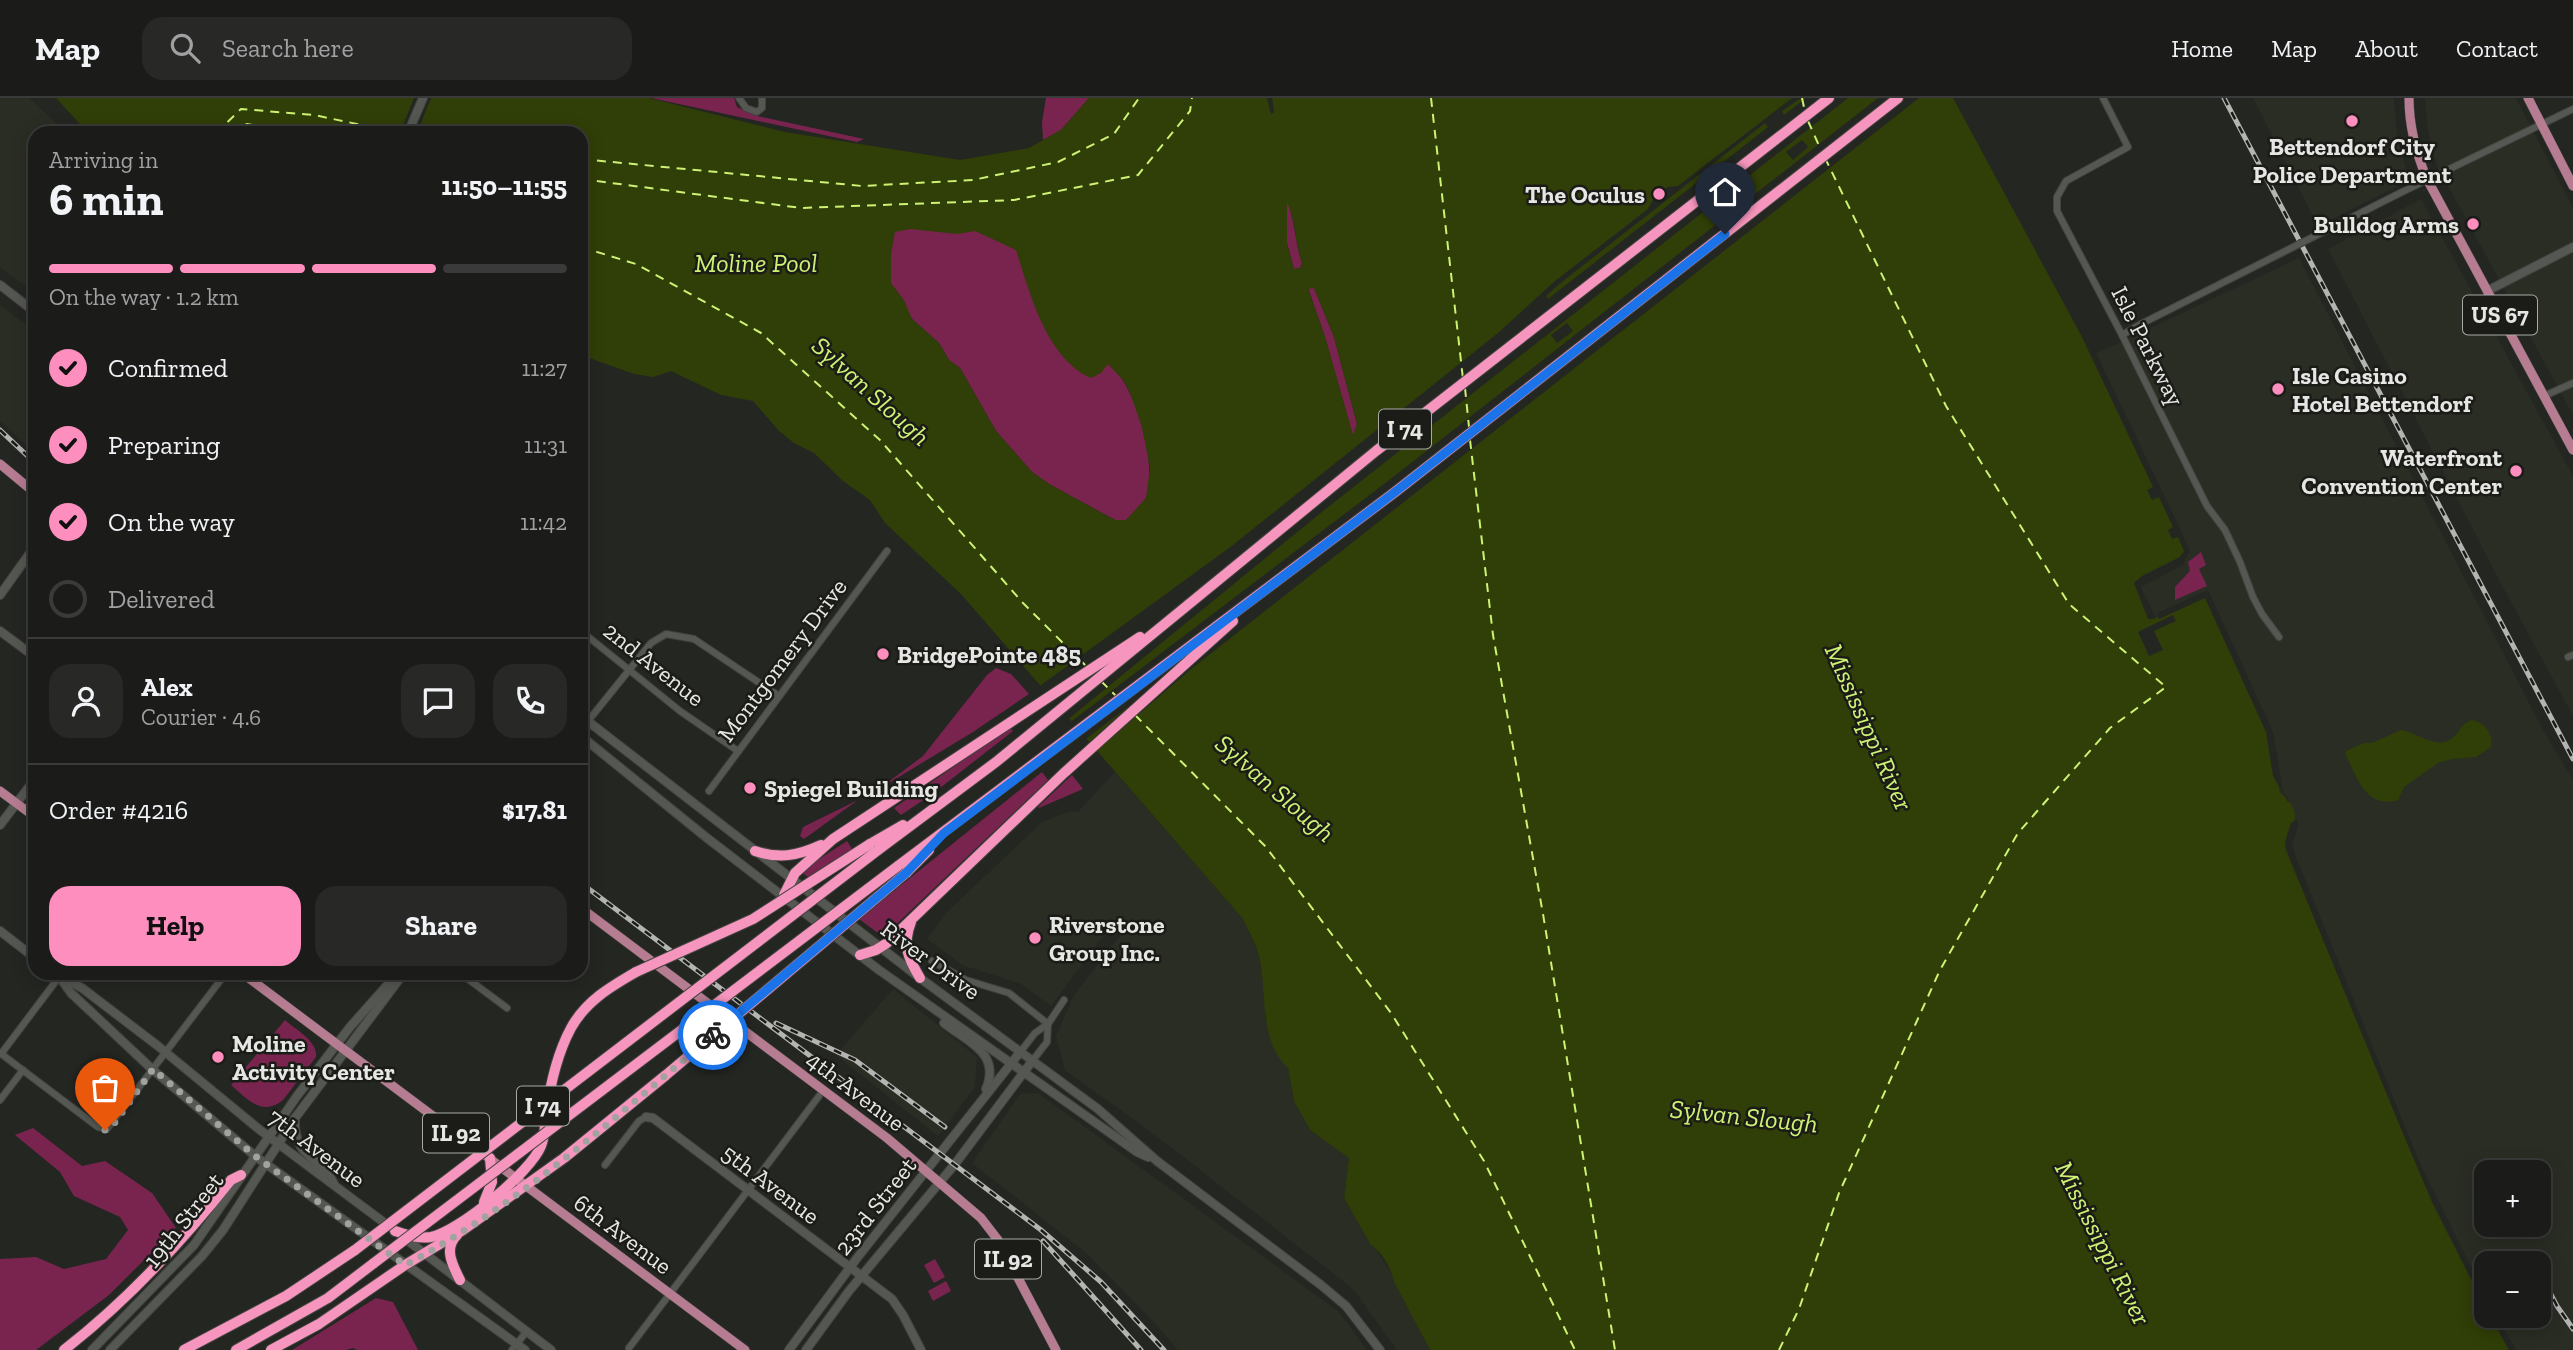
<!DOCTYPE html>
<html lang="en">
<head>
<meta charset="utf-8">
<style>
  :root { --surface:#1b1c1a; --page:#282927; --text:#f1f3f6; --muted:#a0a1a2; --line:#393a39; --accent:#fe8ebd }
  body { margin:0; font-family:"Zilla Slab",serif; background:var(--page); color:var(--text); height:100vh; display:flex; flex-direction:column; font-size:26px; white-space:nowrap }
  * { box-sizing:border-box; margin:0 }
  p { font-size:23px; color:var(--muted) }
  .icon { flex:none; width:38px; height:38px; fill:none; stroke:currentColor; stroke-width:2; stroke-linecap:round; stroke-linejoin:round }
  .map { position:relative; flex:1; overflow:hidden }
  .sheet { position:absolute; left:28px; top:28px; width:560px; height:854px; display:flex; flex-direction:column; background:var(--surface); border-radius:21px; box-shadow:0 4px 18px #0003,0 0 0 2px var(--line) }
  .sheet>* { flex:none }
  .tools { position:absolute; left:2474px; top:1062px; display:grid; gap:14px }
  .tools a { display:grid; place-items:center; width:77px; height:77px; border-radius:14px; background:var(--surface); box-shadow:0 4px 18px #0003,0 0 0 2px var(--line); font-size:35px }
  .pin { position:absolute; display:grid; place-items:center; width:60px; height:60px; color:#fff; margin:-72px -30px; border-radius:50% 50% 50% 0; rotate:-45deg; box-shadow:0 0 7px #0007 }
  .pin .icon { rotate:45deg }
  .courier { position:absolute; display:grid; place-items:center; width:70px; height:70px; margin:-35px; border:5px solid #1a73e8; border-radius:50%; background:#fff; color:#222; box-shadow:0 2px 9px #0007 }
  .overview em { font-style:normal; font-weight:800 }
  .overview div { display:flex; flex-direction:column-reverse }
  .overview { display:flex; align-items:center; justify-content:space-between; height:119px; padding:0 21px }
  h1 { font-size:46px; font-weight:800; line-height:52px }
  .bar { display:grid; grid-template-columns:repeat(4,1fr); gap:10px 7px; align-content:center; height:84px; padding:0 21px }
  .bar i { height:9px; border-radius:5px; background:var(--line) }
  .bar .current { background:var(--accent) }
  .bar p { grid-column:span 4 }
  .line { display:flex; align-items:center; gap:18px; padding:0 21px; border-top:2px solid var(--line) }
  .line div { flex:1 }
  .round { display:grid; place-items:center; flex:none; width:74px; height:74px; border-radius:21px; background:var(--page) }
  ol { padding:0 21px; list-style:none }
  li { display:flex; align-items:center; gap:21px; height:77px }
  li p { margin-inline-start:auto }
  li .icon { padding:7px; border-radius:50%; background:var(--accent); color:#111; stroke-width:4 }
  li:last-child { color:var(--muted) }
  li i { width:38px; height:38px; border:4px solid var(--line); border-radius:50% }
  .primary-button { display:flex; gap:14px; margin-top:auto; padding:14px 21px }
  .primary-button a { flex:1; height:80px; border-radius:21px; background:var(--accent); color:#111; font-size:28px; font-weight:800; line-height:80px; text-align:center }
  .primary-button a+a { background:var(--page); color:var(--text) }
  header { display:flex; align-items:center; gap:42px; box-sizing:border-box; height:98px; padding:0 35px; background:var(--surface); border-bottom:2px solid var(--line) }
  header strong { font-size:33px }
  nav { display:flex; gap:38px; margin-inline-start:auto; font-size:24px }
  .search { width:490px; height:63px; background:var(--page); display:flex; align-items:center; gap:18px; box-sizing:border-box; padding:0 24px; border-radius:21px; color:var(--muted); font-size:26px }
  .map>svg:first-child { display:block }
  .built { fill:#2a2d23; fill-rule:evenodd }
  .green { fill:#79244e }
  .water { fill:#303e07; fill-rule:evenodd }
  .pier { fill:#242622; fill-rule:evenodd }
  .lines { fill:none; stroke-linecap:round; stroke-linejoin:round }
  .ferry { stroke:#cdf274; stroke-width:2; stroke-dasharray:9 7; stroke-linecap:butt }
  .street-casing { stroke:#42433f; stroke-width:8 }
  .secondary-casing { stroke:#42433f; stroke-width:10 }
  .primary-casing { stroke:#42433f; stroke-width:10 }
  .highway-casing { stroke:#42433f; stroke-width:12 }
  .street { stroke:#555752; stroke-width:6 }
  .secondary { stroke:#555752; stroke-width:8 }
  .primary { stroke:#b67c92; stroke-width:9 }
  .highway { stroke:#f695bd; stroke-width:10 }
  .rail-casing { stroke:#b4b5b2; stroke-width:5 }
  .rail { stroke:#1b1c18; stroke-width:2.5; stroke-dasharray:8; stroke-linecap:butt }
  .street-bridge-casing { stroke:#42433f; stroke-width:8; stroke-linecap:butt }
  .highway-bridge-casing { stroke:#42433f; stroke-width:12; stroke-linecap:butt }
  .street-bridge { stroke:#555752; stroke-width:6 }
  .highway-bridge { stroke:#f695bd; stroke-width:10 }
  .done { stroke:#a2a3a0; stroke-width:7; stroke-dasharray:0 12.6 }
  .route { stroke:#1a73e8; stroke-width:9 }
  .poi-dot { fill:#fe8ebd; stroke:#1b1c18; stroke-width:2.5 }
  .labels { text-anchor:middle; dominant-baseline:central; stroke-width:5; stroke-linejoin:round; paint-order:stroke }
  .shield { fill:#1b1c18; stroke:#a9aaa7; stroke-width:2 }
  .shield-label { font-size:23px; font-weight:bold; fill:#e6e7e4 }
  .poi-label { font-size:24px; font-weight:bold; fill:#e6e7e4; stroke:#1b1c18; text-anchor:start }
  .street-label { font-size:24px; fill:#e6e7e4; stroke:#1b1c18 }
  .water-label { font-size:26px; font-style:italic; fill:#cdf274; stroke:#1b1c18 }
</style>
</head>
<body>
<header>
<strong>Map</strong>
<div class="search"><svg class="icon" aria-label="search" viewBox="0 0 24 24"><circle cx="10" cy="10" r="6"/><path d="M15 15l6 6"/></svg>Search here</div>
<nav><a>Home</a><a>Map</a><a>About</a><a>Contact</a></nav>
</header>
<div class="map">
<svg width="2573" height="1252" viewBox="0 0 2573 1252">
  <rect width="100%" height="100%" fill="#242622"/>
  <g class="built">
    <path d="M0,0H29L67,35H35V196L0,169Z"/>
    <path d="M2253,0H2394L2397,40L2408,77L2400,87L2318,128Z"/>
    <path d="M2425,0H2516L2573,110V317L2437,68L2428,34Z"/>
    <path d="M2421,101L2573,378V618L2497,478L2328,151Z"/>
    <path d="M2299,160L2543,632L2573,682V1252H2512L2493,1218H2539V1166H2487V1208L2451,1139L2292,761L2269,636L2202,498L2152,521L2137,488L2093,257ZM2487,1074H2539V1127H2487Z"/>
    <path d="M0,207L35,234V356L0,322Z"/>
    <path d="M1115,674L1243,821L1259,857L1265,888V921L1288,970L1294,1003L1310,1032L1349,1060L1344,1100L1393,1178L1394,1184L1430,1252H1397L1353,1191L1159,1040L1065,972L1056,938L1074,897L1126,830L1115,822L1051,908L1021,886L962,867L927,841L946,815L1042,724L1068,714H1078Z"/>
    <path d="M893,891L977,959L975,989L938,1038L836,957Z"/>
    <path d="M1038,995L1338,1213L1367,1252H1178L1150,1220L1085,1154L972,1065L1020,996Z"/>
  </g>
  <g class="green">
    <path d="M651,0H734L737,9L757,18L864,41L857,44Z"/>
    <path d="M1046,0H1089L1061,32L1043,42L1042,24Z"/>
    <path d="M1287,102C1295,123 1295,144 1302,165L1300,170L1294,171L1287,145Z"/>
    <path d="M1014,123L1108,265C1114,272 1121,278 1125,286C1140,310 1158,376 1145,402C1140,409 1133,416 1126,422H1115L1049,386L1032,374L996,333L960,270L949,262L939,245L912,221L889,192L887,129Z"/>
    <path d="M1308,190H1314L1334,239L1357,326L1353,338L1325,239Z"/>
    <path d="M2201,454L2206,467L2199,471L2207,488L2175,502V489L2190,473L2188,464Z"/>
    <path d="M996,570L1011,576L1029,596L973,634L879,691L923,658L987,577Z"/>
    <path d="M1010,630L1013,633L931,697L901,717L894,710Z"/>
    <path d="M1042,674L1048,682L886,836L882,838L859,821Z"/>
    <path d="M1072,677L1083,691L1039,710L1038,709Z"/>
    <path d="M858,702L804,741L800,738L803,729Z"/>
    <path d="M847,743L852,751L809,780L803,775L813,765Z"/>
    <path d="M285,922C296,932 318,943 316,959L283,1002C262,1019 247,1001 231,987Z"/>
    <path d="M33,1030L82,1068L105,1063L152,1095L176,1130L109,1197L36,1252H0V1161L36,1159L64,1171L106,1161L128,1132L120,1119L74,1098L60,1074L15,1037Z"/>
    <path d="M935,1161L945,1179L934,1185L924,1167Z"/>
    <path d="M946,1183L951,1193L933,1203L928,1193Z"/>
    <path d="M376,1200L393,1204L418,1252H357L353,1250L346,1252H292Z"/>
  </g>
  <g class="water">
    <path d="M56,0H649L785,34L960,62L1029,50L1061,32L1089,0H1267L1271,16L1274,14L1272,0H1954L2084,238L2186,453L2180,465L2137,488L2153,521L2208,496L2269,636L2280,695C2302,711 2295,726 2288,748L2417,1067L2487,1208V1218H2493L2512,1252H1430L1394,1184C1392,1172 1382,1154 1371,1147L1344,1100L1349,1060L1310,1032L1294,1003L1288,970C1259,944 1267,897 1260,862C1257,848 1249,834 1243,821L961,496L885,425L870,402L843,383L814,355L794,345L779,333L753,303L721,297L671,273L653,279L634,276L581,257V35H88ZM1287,104C1296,123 1295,145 1302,165L1300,170L1294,171L1287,145ZM910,131L957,136L975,133L1016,152C1030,195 1046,260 1091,280L1101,275L1108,266L1124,283L1130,295L1142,329L1150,370L1146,400L1126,422H1115L1049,386L1032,374L996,333L960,270L949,262L939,245L912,221L904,202L891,185V156L895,134ZM1314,190L1334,239L1357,326L1353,337L1325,239L1308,191Z"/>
    <path d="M2472,622C2485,625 2493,635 2491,649L2476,659L2452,661L2438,665L2404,689L2398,702C2366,711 2357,680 2346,657V653L2364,645H2372L2401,632C2417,634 2436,652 2451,641C2460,635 2460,626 2472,622Z"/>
  </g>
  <g class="pier">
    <path d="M414,0H431L417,35H400Z"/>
    <path d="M1792,0H1801L1782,13L1784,17L1806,0H1848L1323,413L1066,623L1037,590L1233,447L1498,235L1555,183L1648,111L1657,95L1668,89L1678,88ZM1765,25L1768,29L1548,201L1546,198L1558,187Z"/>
    <path d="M1878,0H1919L1191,571L1094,655L1086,647L1129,608L1083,643L1068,626L1388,383Z"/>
    <path d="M1953,0H1958L2087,236L2190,452L2183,467L2141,489L2153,514L2155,520L2152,521H2148L2134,485L2142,478L2180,459L2184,453L2178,439L2172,441L2168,432L2173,429L2159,399L2152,402L2147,392L2153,389L2082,239Z"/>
    <path d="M1802,42L1808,49L1793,62L1786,54Z"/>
    <path d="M1567,225L1573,233L1557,245L1551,237Z"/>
    <path d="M2208,492L2273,634L2283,694L2290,703L2288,704L2273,678L2266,634L2205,500L2159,521L2157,515Z"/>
    <path d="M2173,517L2176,523L2154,533L2163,552L2149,558L2138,534Z"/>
    <path d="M2297,721L2298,728L2292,748L2296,759L2420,1066L2487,1201V1213L2432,1104L2399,1026L2286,752L2285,744L2291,725Z"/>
    <path d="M2490,1218H2497L2516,1252H2509Z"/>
  </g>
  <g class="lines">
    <g class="ferry">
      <path d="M1431,0L1463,281"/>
      <path d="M1802,0L1805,14"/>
      <path d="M1808,23L1821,52"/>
      <path d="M216,35L241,11L314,17L400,35"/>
      <path d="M230,35L247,26L294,35"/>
      <path d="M581,61L862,88L973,82L1058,64L1114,36L1139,0"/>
      <path d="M581,81L801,110L1014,102L1138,77L1190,13L1192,0"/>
      <path d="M581,149L636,166L761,235L880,342L1023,505L1087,569"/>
      <path d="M1465,290L1469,329"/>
      <path d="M1470,342L1493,537L1543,816L1615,1252"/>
      <path d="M1101,583L1117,599"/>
      <path d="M1135,617L1266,749L1391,915L1484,1063L1575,1252"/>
      <path d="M1779,1252L1799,1211L1839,1095L1940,872L2018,735L2110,630L2166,589L2069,506L1946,308L1825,60"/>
    </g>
    <defs>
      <g id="street">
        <path d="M739,0L746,10L757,14L762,10V0"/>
        <path d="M2103,0L2128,49L2066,83L2057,99V113L2122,237L2207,408L2225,432L2240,464L2253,499L2262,516L2279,539"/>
        <path d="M2400,95L2573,11"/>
        <path d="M2122,237L2141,226"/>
        <path d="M2544,298L2573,285"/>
        <path d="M581,533L680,613L738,653"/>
        <path d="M2568,559L2573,557"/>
        <path d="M588,623L651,545L666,536L694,541L779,598"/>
        <path d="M709,693L887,453"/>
        <path d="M932,863L966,882L1009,895L1048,926"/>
        <path d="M460,875L507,910"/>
        <path d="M1021,953L1035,935L1048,926L1064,902"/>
        <path d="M0,955L98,1029L107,1031L226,875"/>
        <path d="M1,956L59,879"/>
        <path d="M1033,962L1047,944L1048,926"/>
        <path d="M0,1002L23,972"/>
        <path d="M605,1067L639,1023L646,1019"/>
        <path d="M629,1250L819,998"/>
        <path d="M512,1252L527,1233"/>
      </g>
      <g id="secondary">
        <path d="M408,35L423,0"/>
        <path d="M0,187L35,214"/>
        <path d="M2487,193L2573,149"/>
        <path d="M0,497L35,448"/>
        <path d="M0,533L35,559"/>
        <path d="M581,618L920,880L1098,1011L1157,1063L1321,1187L1346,1208L1380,1252"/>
        <path d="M581,638L707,740L879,872L1137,1054L1148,1059"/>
        <path d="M0,727L35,681"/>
        <path d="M0,833L35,860"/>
        <path d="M54,875L82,890L158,948L260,1032L390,1129"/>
        <path d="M61,881L71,895L153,972L255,1058L525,1252"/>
        <path d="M944,925C968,944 1001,955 986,991"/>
        <path d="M646,1019L653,1020L892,1201L903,1217L921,1252"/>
        <path d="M295,1020C293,1062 321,1057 334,1086"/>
        <path d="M403,1139L551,1252"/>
        <path d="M92,1252L194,1147L297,998L350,929L398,875"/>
        <path d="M110,1252L202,1158L223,1132L295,1020L404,875"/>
        <path d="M789,1252L857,1160L1021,953"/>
        <path d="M806,1252L849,1193L955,1066L1033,962"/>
      </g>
      <g id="primary">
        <path d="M2409,0C2409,29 2416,55 2427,81L2573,352"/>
        <path d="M2528,0L2573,88"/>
        <path d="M0,366L35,395"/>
        <path d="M0,693L35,719"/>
        <path d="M581,810L887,1040L981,1120L998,1142L1056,1252"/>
        <path d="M242,875L745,1252"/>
      </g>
      <g id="highway">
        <path d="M870,746L903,727"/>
        <path d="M878,752L996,664L1376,353L1829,0"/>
        <path d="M755,753C779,761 797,758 821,747"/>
        <path d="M898,768L1395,394L1898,0"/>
        <path d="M906,775L929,752"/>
        <path d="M784,797L795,775L833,741L1140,539"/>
        <path d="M911,824C902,847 908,860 920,880"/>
        <path d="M860,857L876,852L887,845L1064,675L1233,523"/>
        <path d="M484,1104L492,1084L490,1060"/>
        <path d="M395,1133C407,1137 418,1141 431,1139C458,1134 531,1074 541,1048C545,1038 545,1027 546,1017C550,987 557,956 571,930C586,903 610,889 636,874"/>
        <path d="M457,1137C443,1150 453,1168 460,1182"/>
        <path d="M64,1252C127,1203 181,1145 231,1082L241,1077"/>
        <path d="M184,1252L286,1198L355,1152"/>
        <path d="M236,1252L328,1200L374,1165"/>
        <path d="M271,1252L319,1226L405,1167L463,1132L564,1060L666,977"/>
      </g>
    </defs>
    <use href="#street" class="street-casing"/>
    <use href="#secondary" class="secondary-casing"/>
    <use href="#primary" class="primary-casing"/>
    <use href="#highway" class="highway-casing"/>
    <use href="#street" class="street"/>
    <use href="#secondary" class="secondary"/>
    <use href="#primary" class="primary"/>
    <use href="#highway" class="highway"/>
    <defs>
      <g id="rail">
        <path d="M2224,0L2573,661"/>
        <path d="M0,332L35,365"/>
        <path d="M581,785L1041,1132L1101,1184L1164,1252"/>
        <path d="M776,925L855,962L945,1029"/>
        <path d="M1043,1143L1141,1252"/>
        <path d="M2546,1187L2557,1208L2573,1231"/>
      </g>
    </defs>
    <use href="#rail" class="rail-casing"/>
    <use href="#rail" class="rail"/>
    <defs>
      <path id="street-bridge" d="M2141,226L2400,95"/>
      <g id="highway-bridge">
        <path d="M636,874L753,821L870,746"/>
        <path d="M666,977L906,775"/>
        <path d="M355,1152L878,752"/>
        <path d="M374,1165L898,768"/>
      </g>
    </defs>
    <use href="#street-bridge" class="street-bridge-casing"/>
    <use href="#highway-bridge" class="highway-bridge-casing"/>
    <use href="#street-bridge" class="street-bridge"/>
    <use href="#highway-bridge" class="highway-bridge"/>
  </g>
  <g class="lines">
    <path class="done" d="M105,1032L113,1027L153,971L255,1058L405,1167C517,1108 617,1018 713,937"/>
    <path class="route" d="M713,937L906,775L944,735L1395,394L1725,136"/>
  </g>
  <g class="poi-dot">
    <circle cx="2352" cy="23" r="7"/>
    <circle cx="1659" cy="96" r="7"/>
    <circle cx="2473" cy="126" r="7"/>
    <circle cx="2278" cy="291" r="7"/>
    <circle cx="2516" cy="373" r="7"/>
    <circle cx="883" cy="556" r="7"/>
    <circle cx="750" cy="690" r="7"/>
    <circle cx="1035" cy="840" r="7"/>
    <circle cx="218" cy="959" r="7"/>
  </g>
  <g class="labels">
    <g class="shield">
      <rect x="2463" y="197.5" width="74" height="39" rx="5"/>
      <rect x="1379" y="311.5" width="52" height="39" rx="5"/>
      <rect x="517" y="988.5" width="52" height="39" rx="5"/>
      <rect x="423" y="1015.5" width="66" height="39" rx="5"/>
      <rect x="975" y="1141.5" width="66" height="39" rx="5"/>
    </g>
    <g class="shield-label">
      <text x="2500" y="217">US 67</text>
      <text x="1405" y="331">I 74</text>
      <text x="543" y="1008">I 74</text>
      <text x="456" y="1035">IL 92</text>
      <text x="1008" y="1161">IL 92</text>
    </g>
    <g class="poi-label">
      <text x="2352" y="48" text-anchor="middle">Bettendorf City<tspan x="2352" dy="28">Police Department</tspan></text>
      <text x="1645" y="96" text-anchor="end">The Oculus</text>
      <text x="2459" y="126" text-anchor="end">Bulldog Arms</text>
      <text x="2292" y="277">Isle Casino<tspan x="2292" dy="28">Hotel Bettendorf</tspan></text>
      <text x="2502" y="359" text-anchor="end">Waterfront<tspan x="2502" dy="28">Convention Center</tspan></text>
      <text x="897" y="556">BridgePointe 485</text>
      <text x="764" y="690">Spiegel Building</text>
      <text x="1049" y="826">Riverstone<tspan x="1049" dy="28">Group Inc.</tspan></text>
      <text x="232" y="945">Moline<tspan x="232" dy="28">Activity Center</tspan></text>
    </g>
    <g class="street-label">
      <text transform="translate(2148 248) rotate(63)">Isle Parkway</text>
      <text transform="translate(782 562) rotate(-53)">Montgomery Drive</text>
      <text transform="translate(654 566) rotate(38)">2nd Avenue</text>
      <text transform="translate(931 862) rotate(36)">River Drive</text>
      <text transform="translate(856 993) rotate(37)">4th Avenue</text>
      <text transform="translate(317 1050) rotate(37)">7th Avenue</text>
      <text transform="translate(771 1086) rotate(37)">5th Avenue</text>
      <text transform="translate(875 1108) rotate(-52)">23rd Street</text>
      <text transform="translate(183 1122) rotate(-52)">19th Street</text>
      <text transform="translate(623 1136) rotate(37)">6th Avenue</text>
    </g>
    <g class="water-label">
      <text x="756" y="165">Moline Pool</text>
      <text transform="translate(871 293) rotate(42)">Sylvan Slough</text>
      <text transform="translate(1869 629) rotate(66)">Mississippi River</text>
      <text transform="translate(1275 690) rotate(41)">Sylvan Slough</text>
      <text transform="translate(1744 1018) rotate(6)">Sylvan Slough</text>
      <text transform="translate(2103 1145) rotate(63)">Mississippi River</text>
    </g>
  </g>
</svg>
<div class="tools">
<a>+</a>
<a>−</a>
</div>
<div class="pin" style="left:105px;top:1032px;background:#ea580c"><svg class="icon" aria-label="bag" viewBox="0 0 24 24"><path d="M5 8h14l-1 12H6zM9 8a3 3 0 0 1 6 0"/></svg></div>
<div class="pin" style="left:1725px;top:136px;background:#1f2937"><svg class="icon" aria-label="home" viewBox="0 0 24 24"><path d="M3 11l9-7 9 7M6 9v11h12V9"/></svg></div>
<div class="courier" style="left:713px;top:937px"><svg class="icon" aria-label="bike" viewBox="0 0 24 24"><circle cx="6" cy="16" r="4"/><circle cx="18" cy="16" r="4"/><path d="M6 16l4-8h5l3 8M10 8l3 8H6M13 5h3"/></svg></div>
<section class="sheet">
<div class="overview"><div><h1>6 min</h1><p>Arriving in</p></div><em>11:50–11:55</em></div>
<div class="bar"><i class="current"></i><i class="current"></i><i class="current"></i><i></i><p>On the way · 1.2 km</p></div>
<ol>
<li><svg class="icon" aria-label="check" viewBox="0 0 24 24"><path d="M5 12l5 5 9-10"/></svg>Confirmed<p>11:27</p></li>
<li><svg class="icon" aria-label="check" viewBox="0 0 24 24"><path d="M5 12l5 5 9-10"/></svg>Preparing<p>11:31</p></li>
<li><svg class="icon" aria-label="check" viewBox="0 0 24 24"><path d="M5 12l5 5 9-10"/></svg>On the way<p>11:42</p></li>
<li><i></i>Delivered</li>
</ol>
<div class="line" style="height:126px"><a class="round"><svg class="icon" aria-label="person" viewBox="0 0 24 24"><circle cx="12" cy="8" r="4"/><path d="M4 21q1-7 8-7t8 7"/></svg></a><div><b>Alex</b><p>Courier · 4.6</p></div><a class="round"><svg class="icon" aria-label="chat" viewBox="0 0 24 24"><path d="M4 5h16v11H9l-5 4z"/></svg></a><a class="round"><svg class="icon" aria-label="phone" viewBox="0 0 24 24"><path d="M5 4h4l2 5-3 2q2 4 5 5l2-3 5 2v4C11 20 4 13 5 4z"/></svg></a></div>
<div class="line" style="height:91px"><div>Order #4216</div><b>$17.81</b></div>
<div class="primary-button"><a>Help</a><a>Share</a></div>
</section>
</div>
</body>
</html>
